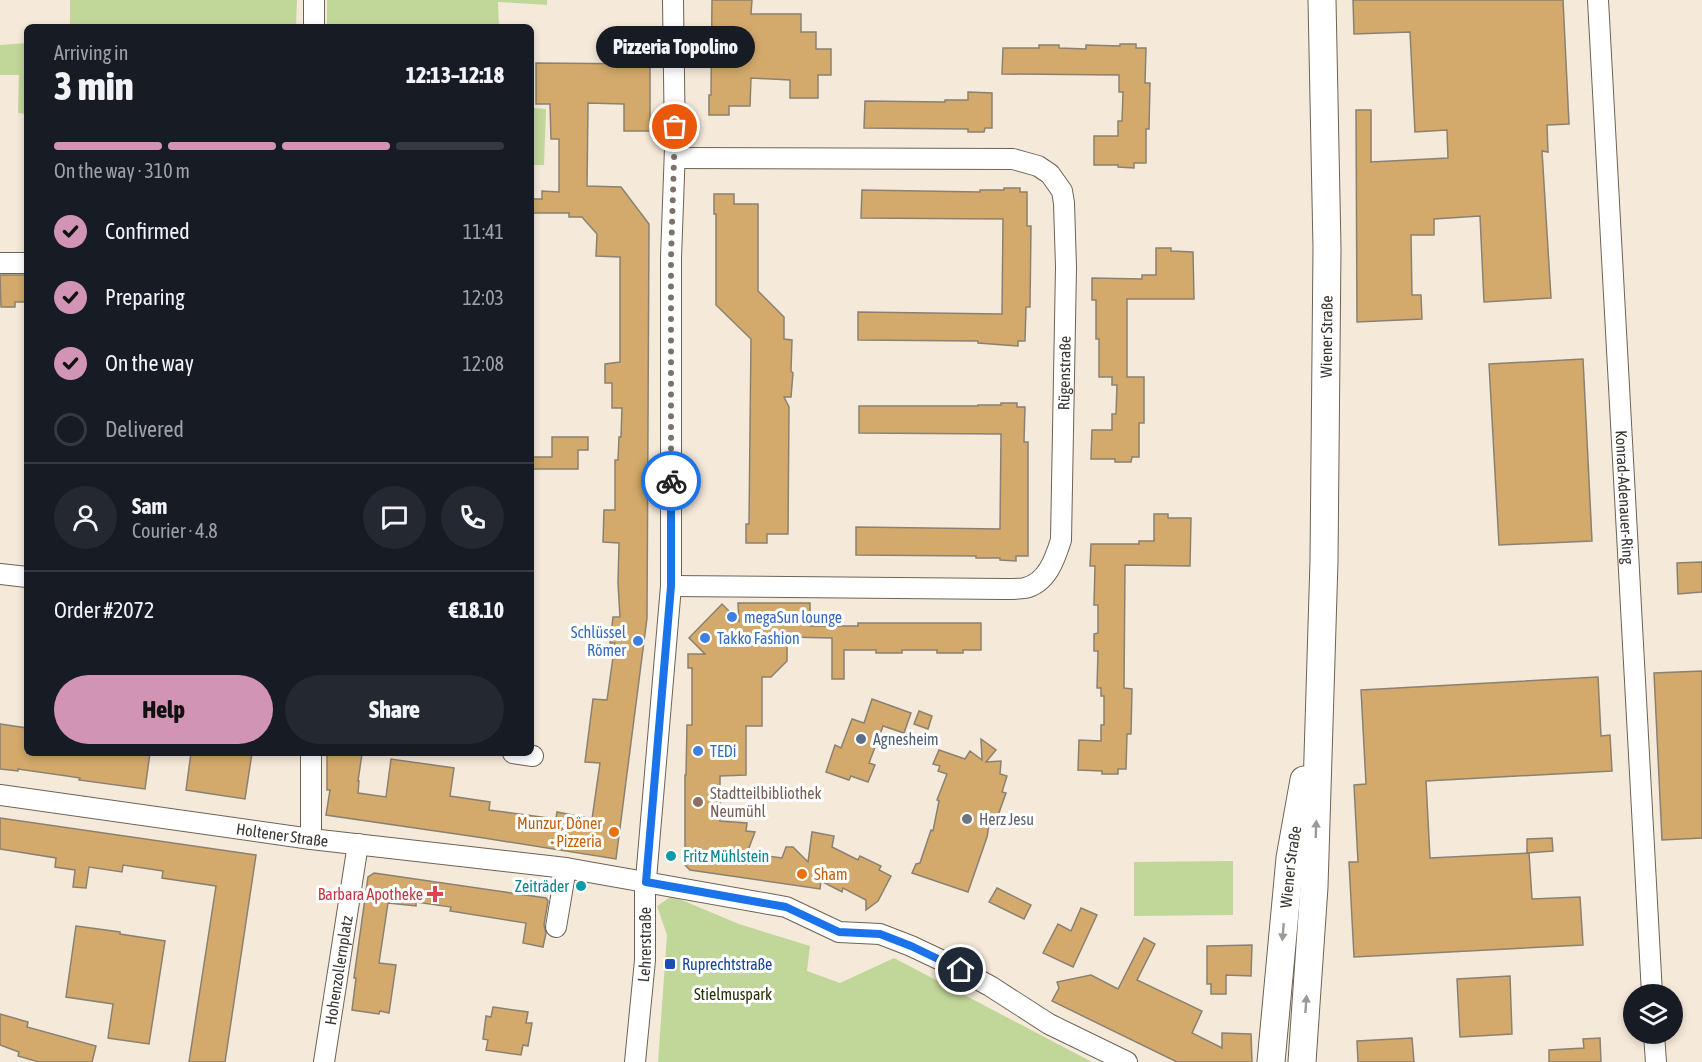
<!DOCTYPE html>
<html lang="en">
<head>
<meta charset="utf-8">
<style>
  :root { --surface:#171b24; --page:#242831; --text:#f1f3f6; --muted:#9ea1a6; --line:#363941; --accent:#d194b4 }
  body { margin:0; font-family:"Asap Condensed",sans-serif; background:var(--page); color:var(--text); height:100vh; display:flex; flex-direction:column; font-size:22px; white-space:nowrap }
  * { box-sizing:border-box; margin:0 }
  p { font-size:20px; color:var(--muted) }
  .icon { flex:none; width:33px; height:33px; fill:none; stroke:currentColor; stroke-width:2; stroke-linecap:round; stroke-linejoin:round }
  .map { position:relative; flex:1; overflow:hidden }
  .details { position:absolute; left:24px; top:24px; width:510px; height:732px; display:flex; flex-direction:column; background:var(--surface); border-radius:9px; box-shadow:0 3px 9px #0003 }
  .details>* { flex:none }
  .controls { position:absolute; left:1623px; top:984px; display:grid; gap:12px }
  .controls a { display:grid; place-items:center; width:60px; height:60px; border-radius:50%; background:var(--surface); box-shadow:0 3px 9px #0003; font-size:30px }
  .pin { position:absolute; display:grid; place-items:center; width:51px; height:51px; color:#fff; margin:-26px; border:3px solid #fff; border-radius:50%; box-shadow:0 2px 6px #0007 }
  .courier { position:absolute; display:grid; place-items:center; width:60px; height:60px; margin:-30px; border:4px solid #1a73e8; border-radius:50%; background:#fff; color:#222; box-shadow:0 2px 8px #0007 }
  .bubble { position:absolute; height:42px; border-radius:21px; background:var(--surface); box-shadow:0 3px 9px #0003; font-size:20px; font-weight:800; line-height:42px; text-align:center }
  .summary em { font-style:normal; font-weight:800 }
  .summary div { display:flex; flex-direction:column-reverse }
  .summary { display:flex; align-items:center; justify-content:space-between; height:102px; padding:0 30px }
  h1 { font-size:39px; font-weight:800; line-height:45px }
  .bar { display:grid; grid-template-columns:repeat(4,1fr); gap:9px 6px; align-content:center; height:72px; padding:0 30px }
  .bar i { height:8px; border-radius:4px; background:var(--line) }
  .bar .on { background:var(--accent) }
  .bar p { grid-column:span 4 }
  .line { display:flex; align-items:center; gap:15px; padding:0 30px; border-top:2px solid var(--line) }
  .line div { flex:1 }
  .round { display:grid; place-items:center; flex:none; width:63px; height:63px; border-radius:32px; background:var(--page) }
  ol { padding:0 30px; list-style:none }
  li { display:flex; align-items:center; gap:18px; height:66px }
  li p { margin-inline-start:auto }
  li .icon { padding:6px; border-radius:50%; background:var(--accent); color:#111; stroke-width:4 }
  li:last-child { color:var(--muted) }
  li i { width:33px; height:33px; border:3px solid var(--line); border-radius:50% }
  .button { display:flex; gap:12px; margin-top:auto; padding:12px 30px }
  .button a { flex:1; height:69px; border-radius:36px; background:var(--accent); color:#111; font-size:24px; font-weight:800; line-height:69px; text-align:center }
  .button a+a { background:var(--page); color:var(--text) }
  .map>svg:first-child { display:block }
  .green { fill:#c1d79a }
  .building { fill:#d3aa6b; stroke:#8b8172; stroke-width:1.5 }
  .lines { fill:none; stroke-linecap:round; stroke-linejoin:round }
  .street-casing { stroke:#6d6355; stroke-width:22 }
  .secondary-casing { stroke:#6d6355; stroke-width:29 }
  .street { stroke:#fff; stroke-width:20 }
  .secondary { stroke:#fff; stroke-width:27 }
  .oneway { fill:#9c9a96 }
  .done { stroke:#7b736a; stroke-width:6; stroke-dasharray:0 10.8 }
  .route { stroke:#1a73e8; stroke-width:8 }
  .shop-dot { fill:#3f7fe0; stroke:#fff; stroke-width:2 }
  .service-dot { fill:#5c6f8a; stroke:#fff; stroke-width:2 }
  .education-dot { fill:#8d6e63; stroke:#fff; stroke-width:2 }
  .worship-dot { fill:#6b7280; stroke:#fff; stroke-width:2 }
  .food-dot { fill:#e8710a; stroke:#fff; stroke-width:2 }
  .culture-dot { fill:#0f9aa8; stroke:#fff; stroke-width:2 }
  .health-dot { fill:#e0444e; stroke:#fff; stroke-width:2 }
  .transit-dot { fill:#1a4fb4; stroke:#fff; stroke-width:2 }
  .labels { text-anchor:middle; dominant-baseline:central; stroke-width:6; stroke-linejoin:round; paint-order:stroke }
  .street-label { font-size:16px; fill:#39342e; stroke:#fff }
  .shop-label { font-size:16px; fill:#366cbe; stroke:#fff; text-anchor:start }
  .service-label { font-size:16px; fill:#4e5e75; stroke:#fff; text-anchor:start }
  .education-label { font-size:16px; fill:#785e54; stroke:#fff; text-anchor:start }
  .worship-label { font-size:16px; fill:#5b616d; stroke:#fff; text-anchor:start }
  .food-label { font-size:16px; fill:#c56008; stroke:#fff; text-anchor:end }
  .culture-label { font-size:16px; fill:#0d838f; stroke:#fff; text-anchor:start }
  .health-label { font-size:16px; fill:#be3a42; stroke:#fff; text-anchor:end }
  .transit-label { font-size:16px; fill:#164399; stroke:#fff; text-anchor:start }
  .park-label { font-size:16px; fill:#243100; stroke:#fff }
</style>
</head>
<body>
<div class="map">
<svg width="1702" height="1062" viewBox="0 0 1702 1062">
  <rect width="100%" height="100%" fill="#f5e9d9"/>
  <g class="green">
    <path d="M70,0H297L296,27H70Z"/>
    <path d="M327,0H547V5L498,2L499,27H327Z"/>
    <path d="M27,43V114L18,113L19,75H0V45Z"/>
    <path d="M531,53H533V108L546,109L544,165H531Z"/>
    <path d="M1233,861V915L1134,916V862Z"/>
    <path d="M672,896L739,924L810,946L807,971L840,983L894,958L1092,1062H658L667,935L657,906Z"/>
  </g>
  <g class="building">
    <path d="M712,0H752L751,14H801V32H816V49H831V75H818V98H790V80L751,78L750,106H729V115H709V95H711Z"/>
    <path d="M1353,0H1563L1569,124L1547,125L1548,152L1542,151L1551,298L1484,302L1480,216L1434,219V235H1411L1412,295H1421L1422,319L1357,322L1356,110H1371V162L1448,158L1447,130L1415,132L1410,32L1354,34Z"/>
    <path d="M1120,44H1136V48H1146L1145,83H1150L1149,129H1146V163H1134V168L1118,167V165H1094V136H1118V121H1122L1123,92H1119V75L1002,74L1003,48H1039V45H1059V48L1086,49V45L1120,46Z"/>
    <path d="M536,63L650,64V131H624V104L588,103L587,186L621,187L649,224L647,618L616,859L484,838L326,815L330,790H327V753H354L362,754L358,781H359L358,793L386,797L391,759L454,768L450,796L490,802L489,810L556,819L557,812L592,819L600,763L585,762L593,699L607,700L615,643H610L613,617H620L618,583L619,543L603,542L604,510H615V460H618L619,437H621L622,408H612V383H605V364L620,362V257L596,256L597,234L582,217H569V213H531V199H542V191L559,192V139H551L550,104H536Z"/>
    <path d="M968,92L992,93V128H985L984,132H968V129L864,128L865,101L945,102V100H968Z"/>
    <path d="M1004,188H1020V192H1027V226H1031L1030,307H1026L1025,341H1018V346L978,343V341L858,340V312L1002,314L1003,219L861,218L862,190L980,192V190H1004Z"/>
    <path d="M714,194H734V204H758V291L784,317V339L792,340L791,371L793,373L791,397H784L789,407L788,534H767V543H746V524H749L751,339L716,305V214H714Z"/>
    <path d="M1156,248H1171V251L1193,252L1194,299H1127V377H1144V423H1139V457H1132L1131,462H1115V459H1091L1092,430H1112V414H1116L1117,385H1112V377H1099V339H1096V300H1092V278L1142,279V275H1156Z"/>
    <path d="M0,275H27V302H15V307H1Z"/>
    <path d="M1583,359L1592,541L1499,545L1489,364Z"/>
    <path d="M1001,403H1017V407H1025L1024,442H1028V556H1016V561L1000,560V558H976V556L856,555V527L1000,529L1001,434L859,433V406H978V405H1001Z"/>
    <path d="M552,437H588V450H578V469H531V457H552Z"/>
    <path d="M1154,514H1168V518H1191L1190,566L1125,565L1124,688L1132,689L1131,734H1127L1126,769H1118V774H1102V771L1078,770L1079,740L1101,741V725H1104V696H1101V688H1097L1098,651H1094V634L1098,633V605H1094L1095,566H1090L1091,544H1139V541H1154Z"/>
    <path d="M1702,562V592L1678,594L1677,563Z"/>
    <path d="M738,603H810V626H858V623H981V650H963V653H937V650H902V653H876V650H844V679H832V638L787,637V661L771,677H762V726H746V775L720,776V821L747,823L746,831L755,832L747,853L782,858L786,847H793L808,862L812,832L834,836L832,847L858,860L860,856L881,866L879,870L891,876L878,901L866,910V900L843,888L842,892L821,881L820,889L690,870L685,865V775H686L687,725H692V668H688V654H705L689,638L722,604L739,621Z"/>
    <path d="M1702,671V838L1662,840L1654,673Z"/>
    <path d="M1598,677L1601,736L1610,735L1612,771L1426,781L1430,858L1529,853L1532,899L1580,897L1583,945L1354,957L1349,862H1358L1354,785L1366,784L1361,690Z"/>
    <path d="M872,699L911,713L904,733L883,726L869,763L875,765L868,782L851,776L849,780L826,772L835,745L841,748L852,719L864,723Z"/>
    <path d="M919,711L932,716L928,729L914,724Z"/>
    <path d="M0,724L27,728V753H150L145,789L79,780L80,778L67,776L18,769V771L0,769Z"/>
    <path d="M981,739L996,750L986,762L1001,761L1000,774L1007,776L1002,792L1006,793L996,821L990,819L987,837L968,892L912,873L916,864L920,863L931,830L933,831L939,801L937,800L947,774L938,771L940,766L933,764L939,750L965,759L970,751L982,760Z"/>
    <path d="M191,753H252L245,799L186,790Z"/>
    <path d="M0,818L256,855L225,1062H189L216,886L162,878L163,871L123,865L122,872L89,867L86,888L73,887L75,870L55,867L56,858L0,849Z"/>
    <path d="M1552,838L1553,851L1527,853V839Z"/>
    <path d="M374,873L546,898L548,901L544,925L546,933L543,947L523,943L526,923L450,911L451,907L416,902V906L388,903L379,963L396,965L389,1013L380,1011L379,1014L352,1010L356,978H354L356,963L368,877Z"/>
    <path d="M997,888L1031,905L1024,919L989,902Z"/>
    <path d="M1081,908L1097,915L1073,967L1043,953L1058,924L1071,931Z"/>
    <path d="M76,926L120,932V934L165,941L149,1044L108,1038L113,1004L66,997Z"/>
    <path d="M1144,938L1155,944L1137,980L1202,1011L1192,1033L1222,1048V1033L1251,1034L1252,1062H1177L1052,1001L1059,988L1057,982L1091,975L1118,989Z"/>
    <path d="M1252,945L1251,976L1226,975V994H1211V984H1207V946Z"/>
    <path d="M1510,976L1512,1034L1460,1037L1457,979Z"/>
    <path d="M493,1007L528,1012L526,1023H532L528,1046L523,1045L521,1055L486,1050L488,1040L483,1039L486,1016L491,1017Z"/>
    <path d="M0,1014L28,1022L27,1027L96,1046L92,1062H39L18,1056L19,1052L0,1045Z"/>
    <path d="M1412,1038L1414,1062H1358L1357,1041Z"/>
    <path d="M1600,1038L1601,1062H1549V1050L1584,1048L1583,1039Z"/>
  </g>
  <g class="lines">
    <defs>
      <g id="street">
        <path id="s1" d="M1598,0L1652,994"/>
        <path d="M314,27V0"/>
        <path d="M0,263H27"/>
        <path d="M0,574L27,577"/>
        <path id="s2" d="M671,586L1005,589C1012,589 1019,589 1025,588C1047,583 1055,559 1061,540L1066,267L1064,203L1062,191L1050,174L1038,166L1013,159L675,158"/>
        <path d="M311,753V839"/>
        <path d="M513,753L533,756"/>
        <path id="s3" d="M0,795L311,839L566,868L786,907L839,932L880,934L911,946L947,963L990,986L1049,1024L1127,1062"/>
        <path d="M556,927L566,868"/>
        <path d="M1654,1034L1656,1062"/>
        <path id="s4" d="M324,1062L358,844"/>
        <path id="s5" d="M635,1062L645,960V891L671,586V258L675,148L673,0"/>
      </g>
      <g id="secondary">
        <path id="s6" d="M1271,1062L1290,858L1304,780"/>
        <path id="s7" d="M1302,1062L1314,887L1324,561L1327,248L1322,0"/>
      </g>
    </defs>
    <use href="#street" class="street-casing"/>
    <use href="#secondary" class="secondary-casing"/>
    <use href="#street" class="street"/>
    <use href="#secondary" class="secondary"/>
  </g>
  <defs><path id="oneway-solid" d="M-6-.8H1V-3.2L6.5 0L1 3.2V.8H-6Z" transform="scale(1.5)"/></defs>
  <g class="oneway">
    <use href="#oneway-solid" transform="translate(1316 829) rotate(-88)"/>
    <use href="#oneway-solid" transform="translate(1283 932) rotate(95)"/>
    <use href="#oneway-solid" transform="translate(1306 1004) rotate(-86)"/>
  </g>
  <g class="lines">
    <path class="done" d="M671,481V258L675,127"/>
    <path class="route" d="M671,481V586L646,882L786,907L839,932L880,934L911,946L961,970"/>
  </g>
  <g class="shop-dot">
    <circle cx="732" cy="617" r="6"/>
    <circle cx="705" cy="638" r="6"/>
    <circle cx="638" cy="641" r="6"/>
    <circle cx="698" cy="751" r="6"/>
  </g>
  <circle class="service-dot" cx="861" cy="739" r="6"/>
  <circle class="education-dot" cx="698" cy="802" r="6"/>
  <circle class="worship-dot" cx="967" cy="819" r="6"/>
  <g class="food-dot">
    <circle cx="614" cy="832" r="6"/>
    <circle cx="802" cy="874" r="6"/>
  </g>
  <g class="culture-dot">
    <circle cx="671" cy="856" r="6"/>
    <circle cx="581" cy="886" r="6"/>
  </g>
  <path class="health-dot" d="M432 885h6v6h6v6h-6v6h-6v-6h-6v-6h6z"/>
  <rect class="transit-dot" x="664" y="958" width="12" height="12" rx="3"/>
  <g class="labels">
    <g class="street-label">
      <text stroke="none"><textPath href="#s7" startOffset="726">Wiener Straße</textPath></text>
      <text stroke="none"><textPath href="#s2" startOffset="584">Rügenstraße</textPath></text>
      <text stroke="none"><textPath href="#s1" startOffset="498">Konrad-Adenauer-Ring</textPath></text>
      <text stroke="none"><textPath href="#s3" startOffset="285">Holtener Straße</textPath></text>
      <text stroke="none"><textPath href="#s6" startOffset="196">Wiener Straße</textPath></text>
      <text stroke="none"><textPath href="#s5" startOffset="118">Lehrerstraße</textPath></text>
      <text stroke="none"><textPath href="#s4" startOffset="93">Hohenzollernplatz</textPath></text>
    </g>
    <g class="shop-label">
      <text x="744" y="617">megaSun lounge</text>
      <text x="626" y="632" text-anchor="end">Schlüssel<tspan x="626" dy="18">Römer</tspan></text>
      <text x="717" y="638">Takko Fashion</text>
      <text x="710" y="751">TEDi</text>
    </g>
    <g class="service-label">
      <text x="873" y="739">Agnesheim</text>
    </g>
    <g class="education-label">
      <text x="710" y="793">Stadtteilbibliothek<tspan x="710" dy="18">Neumühl</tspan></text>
    </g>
    <g class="worship-label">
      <text x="979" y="819">Herz Jesu</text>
    </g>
    <g class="food-label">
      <text x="602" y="823">Munzur, Döner<tspan x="602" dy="18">- Pizzeria</tspan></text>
      <text x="814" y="874" text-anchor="start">Sham</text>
    </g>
    <g class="culture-label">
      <text x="683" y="856">Fritz Mühlstein</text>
      <text x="569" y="886" text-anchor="end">Zeiträder</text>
    </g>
    <g class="health-label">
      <text x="423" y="894">Barbara Apotheke</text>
    </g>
    <g class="transit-label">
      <text x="682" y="964">Ruprechtstraße</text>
    </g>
    <g class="park-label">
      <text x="733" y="994">Stielmuspark</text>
    </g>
  </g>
</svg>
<div class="controls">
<a><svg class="icon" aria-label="layers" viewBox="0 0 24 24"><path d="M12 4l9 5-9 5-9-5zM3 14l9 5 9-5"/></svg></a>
</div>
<div class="pin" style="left:675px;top:127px;background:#ea580c"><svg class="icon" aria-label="bag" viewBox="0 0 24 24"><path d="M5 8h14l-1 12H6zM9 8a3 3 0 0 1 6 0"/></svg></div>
<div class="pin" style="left:961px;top:970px;background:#1f2937"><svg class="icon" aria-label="home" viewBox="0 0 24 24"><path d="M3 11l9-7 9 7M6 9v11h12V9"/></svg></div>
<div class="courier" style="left:671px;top:481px"><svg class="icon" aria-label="bike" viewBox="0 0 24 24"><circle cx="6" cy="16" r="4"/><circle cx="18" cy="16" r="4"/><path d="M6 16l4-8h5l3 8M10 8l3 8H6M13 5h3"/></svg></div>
<div class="bubble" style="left:596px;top:26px;width:159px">Pizzeria Topolino</div>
<section class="details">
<div class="summary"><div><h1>3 min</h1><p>Arriving in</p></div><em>12:13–12:18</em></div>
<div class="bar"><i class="on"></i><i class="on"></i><i class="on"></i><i></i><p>On the way · 310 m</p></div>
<ol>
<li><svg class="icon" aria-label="check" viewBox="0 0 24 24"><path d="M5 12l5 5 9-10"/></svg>Confirmed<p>11:41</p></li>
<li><svg class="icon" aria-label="check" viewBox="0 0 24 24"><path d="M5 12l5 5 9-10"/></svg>Preparing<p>12:03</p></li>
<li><svg class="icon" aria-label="check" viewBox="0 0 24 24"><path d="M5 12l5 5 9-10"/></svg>On the way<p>12:08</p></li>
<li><i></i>Delivered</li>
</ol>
<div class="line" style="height:108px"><a class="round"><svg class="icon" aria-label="person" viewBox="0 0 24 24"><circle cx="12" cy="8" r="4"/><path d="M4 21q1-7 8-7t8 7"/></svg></a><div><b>Sam</b><p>Courier · 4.8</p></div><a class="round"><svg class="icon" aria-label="chat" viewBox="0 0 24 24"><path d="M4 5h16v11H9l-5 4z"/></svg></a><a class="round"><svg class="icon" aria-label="phone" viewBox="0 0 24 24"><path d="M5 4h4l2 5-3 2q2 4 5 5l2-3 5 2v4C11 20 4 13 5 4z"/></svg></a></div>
<div class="line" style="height:78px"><div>Order #2072</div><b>€18.10</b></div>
<div class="button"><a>Help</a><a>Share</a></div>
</section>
</div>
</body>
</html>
